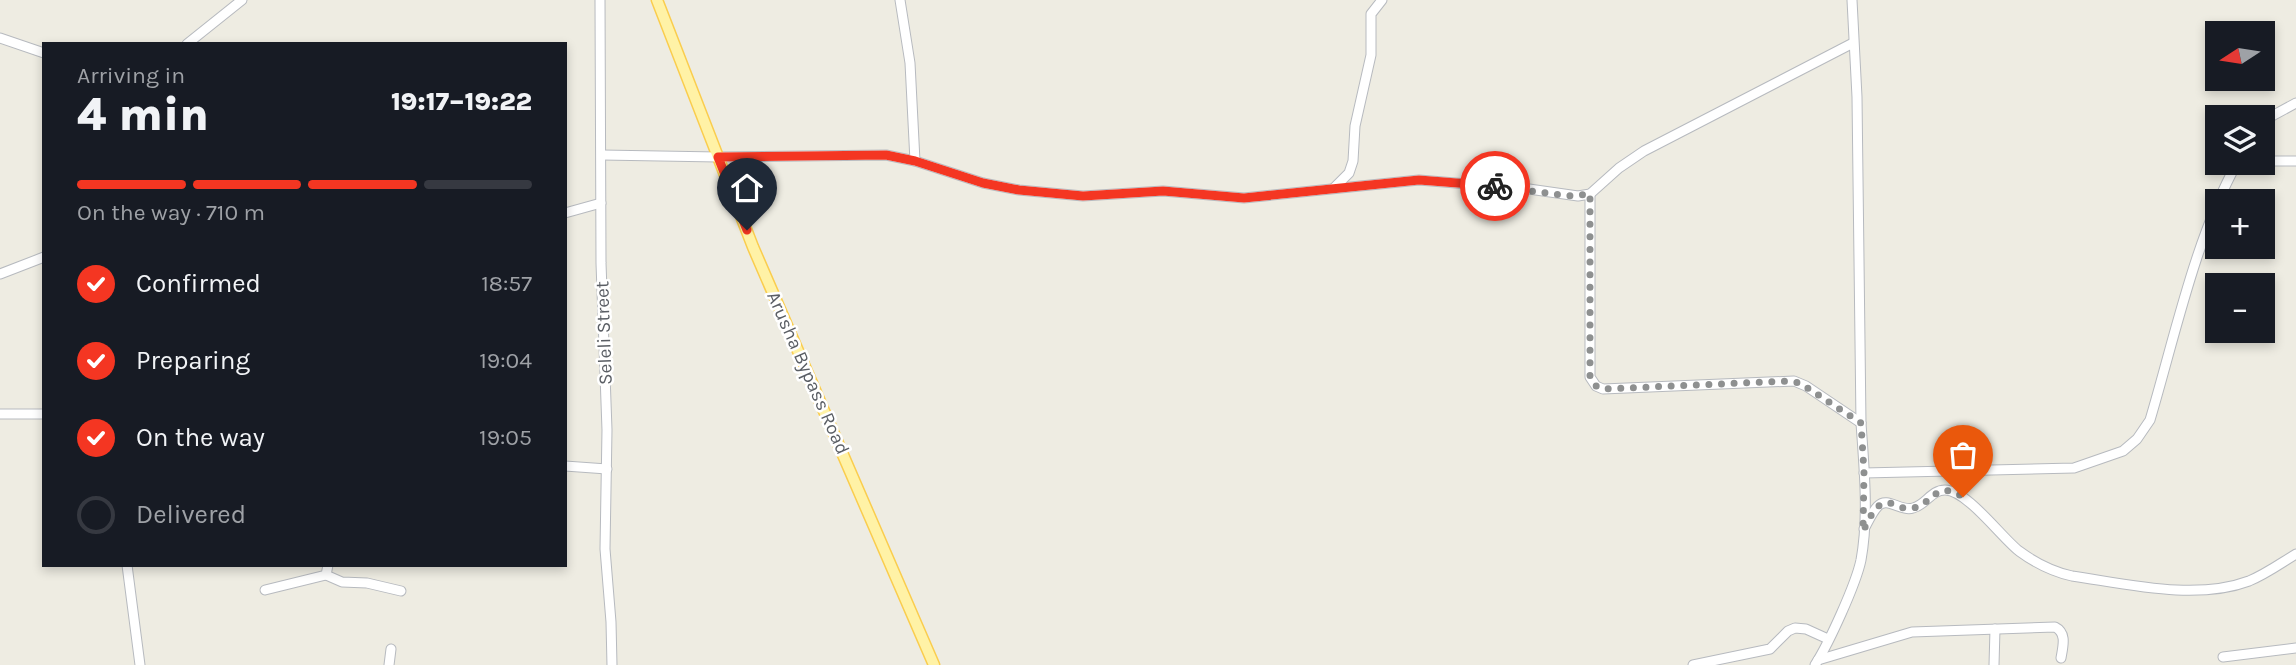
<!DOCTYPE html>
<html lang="en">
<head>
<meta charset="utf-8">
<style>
  :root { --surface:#171b24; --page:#20242c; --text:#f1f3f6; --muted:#9ea1a6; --line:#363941; --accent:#f43622 }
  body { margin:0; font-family:Karla,sans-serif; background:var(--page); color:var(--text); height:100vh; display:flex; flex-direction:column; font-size:26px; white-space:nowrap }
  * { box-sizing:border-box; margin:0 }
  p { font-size:23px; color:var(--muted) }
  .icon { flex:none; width:38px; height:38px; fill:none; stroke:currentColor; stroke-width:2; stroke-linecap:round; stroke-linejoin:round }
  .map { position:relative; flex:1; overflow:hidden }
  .details { position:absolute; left:42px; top:42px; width:525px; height:525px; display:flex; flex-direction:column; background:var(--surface); border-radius:0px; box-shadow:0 4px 10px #0003 }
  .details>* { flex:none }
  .needle { width:46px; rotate:258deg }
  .tools { position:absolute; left:2205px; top:21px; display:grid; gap:14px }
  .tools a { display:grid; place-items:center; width:70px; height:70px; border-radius:0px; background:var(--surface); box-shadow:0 4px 10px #0003; font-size:35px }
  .pin { position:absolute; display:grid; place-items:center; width:60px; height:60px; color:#fff; margin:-72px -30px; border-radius:50% 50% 50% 0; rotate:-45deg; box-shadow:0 0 7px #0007 }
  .pin .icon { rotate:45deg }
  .courier { position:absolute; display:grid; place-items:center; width:70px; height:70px; margin:-35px; border:5px solid #f43622; border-radius:50%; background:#fff; color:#222; box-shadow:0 2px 9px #0007 }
  .headline em { font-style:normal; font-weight:800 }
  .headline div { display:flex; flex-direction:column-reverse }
  .headline { display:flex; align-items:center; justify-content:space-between; height:119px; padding:0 35px }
  h1 { font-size:46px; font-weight:800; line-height:52px }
  .bar { display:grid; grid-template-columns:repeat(4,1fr); gap:10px 7px; align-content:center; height:84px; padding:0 35px }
  .bar i { height:9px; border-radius:5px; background:var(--line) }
  .bar .current { background:var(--accent) }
  .bar p { grid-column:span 4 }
  ol { padding:0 35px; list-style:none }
  li { display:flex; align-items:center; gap:21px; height:77px }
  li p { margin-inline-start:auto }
  li .icon { padding:7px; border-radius:50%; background:var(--accent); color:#fff; stroke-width:4 }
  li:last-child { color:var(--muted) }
  li i { width:38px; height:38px; border:4px solid var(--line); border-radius:50% }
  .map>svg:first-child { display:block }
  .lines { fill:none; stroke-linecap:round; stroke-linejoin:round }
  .minor-casing { stroke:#b7babf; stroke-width:11 }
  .major-casing { stroke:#facd4e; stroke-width:13 }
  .minor { stroke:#fff; stroke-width:9 }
  .major { stroke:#fff2a6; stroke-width:10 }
  .done { stroke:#8e9090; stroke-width:7; stroke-dasharray:0 12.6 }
  .route { stroke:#f43622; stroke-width:9 }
  .labels { text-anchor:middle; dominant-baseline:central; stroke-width:5; stroke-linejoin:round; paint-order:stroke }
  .street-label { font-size:19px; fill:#5a5e64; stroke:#fff }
</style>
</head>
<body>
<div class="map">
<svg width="2296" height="665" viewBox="0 0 2296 665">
  <rect width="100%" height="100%" fill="#eeece2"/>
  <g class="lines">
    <defs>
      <g id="minor">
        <path d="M600,0L601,263L607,430L605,549L611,622L612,665"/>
        <path d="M900,0L910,63L915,161"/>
        <path d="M0,38L44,53"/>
        <path d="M187,44L242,0"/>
        <path d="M2263,125L2272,116L2296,103"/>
        <path d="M602,155L718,157L886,155L915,161L983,183L1019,190L1083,196L1163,191L1244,198L1419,180L1529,189L1578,196L1590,194L1619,168L1644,151L1853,43"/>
        <path d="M2263,161H2296"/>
        <path d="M1334,188L1349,173L1353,161L1355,126L1371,55V14L1382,0"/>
        <path d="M1590,194V377L1596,386L1603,389L1794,381L1806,386L1861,423"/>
        <path d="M565,213L601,203"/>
        <path d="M0,274L44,257"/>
        <path d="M0,414H44"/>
        <path d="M565,466L607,469"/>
        <path d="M1864,473L2074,468L2123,451L2137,439L2150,420C2175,336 2195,239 2237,163"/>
        <path d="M1864,529C1868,522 1872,512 1878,506C1887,496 1901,512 1913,508C1926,505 1931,490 1945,490C1967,490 2001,537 2019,551C2034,562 2054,572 2072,576C2127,584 2196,601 2249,581C2266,574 2281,563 2296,554"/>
        <path d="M127,565L140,665"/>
        <path d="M326,575L342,582L367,583L401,591"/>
        <path d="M265,590L326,575L328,565"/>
        <path d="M2223,657L2296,648"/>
        <path d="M1818,660L1912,632L2055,627C2067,633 2063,646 2061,658"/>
        <path d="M389,665L391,649"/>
        <path d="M1693,665L1770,649L1788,631L1795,628L1806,629L1828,639"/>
        <path d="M1815,665C1829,643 1856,584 1861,560C1869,516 1864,467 1861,423L1857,97L1852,0"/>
        <path d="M1994,665L1995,629"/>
      </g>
      <path id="major" d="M657,0L753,247L934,665"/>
    </defs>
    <use href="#minor" class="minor-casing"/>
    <use href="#major" class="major-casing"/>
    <use href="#minor" class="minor"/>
    <use href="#major" class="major"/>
  </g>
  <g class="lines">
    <path class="done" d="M1495,186L1568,196L1590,194V377L1596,386L1603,389L1788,381L1800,383L1861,423L1864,472L1863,531C1867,524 1873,508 1882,504C1892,499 1902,512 1914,508C1936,501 1935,480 1963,497"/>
    <path class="route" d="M747,230L718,157L886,155L915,161L983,183L1019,190L1083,196L1163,191L1244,198L1419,180L1495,186"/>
  </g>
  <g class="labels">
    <g class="street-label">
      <text transform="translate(604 333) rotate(-92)">Seleli Street</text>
      <text transform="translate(808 373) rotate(66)">Arusha Bypass Road</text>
    </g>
  </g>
</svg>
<div class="tools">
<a><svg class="needle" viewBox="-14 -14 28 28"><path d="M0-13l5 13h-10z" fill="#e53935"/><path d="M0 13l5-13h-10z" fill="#9ea1a6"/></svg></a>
<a><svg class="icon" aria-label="layers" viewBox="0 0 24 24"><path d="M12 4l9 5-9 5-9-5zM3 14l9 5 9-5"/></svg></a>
<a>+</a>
<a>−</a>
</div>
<div class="pin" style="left:1963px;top:497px;background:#ea580c"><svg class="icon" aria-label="bag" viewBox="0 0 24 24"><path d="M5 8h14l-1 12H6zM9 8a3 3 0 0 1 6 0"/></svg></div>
<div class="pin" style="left:747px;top:230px;background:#1f2937"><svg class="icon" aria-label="home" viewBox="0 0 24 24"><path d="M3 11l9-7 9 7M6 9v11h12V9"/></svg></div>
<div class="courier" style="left:1495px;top:186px"><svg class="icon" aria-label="bike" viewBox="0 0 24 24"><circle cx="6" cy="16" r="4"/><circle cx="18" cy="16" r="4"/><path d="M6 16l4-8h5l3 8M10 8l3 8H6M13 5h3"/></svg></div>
<section class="details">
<div class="headline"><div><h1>4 min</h1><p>Arriving in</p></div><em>19:17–19:22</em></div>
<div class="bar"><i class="current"></i><i class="current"></i><i class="current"></i><i></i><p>On the way · 710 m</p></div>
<ol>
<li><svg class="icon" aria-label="check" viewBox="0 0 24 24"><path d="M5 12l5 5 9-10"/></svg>Confirmed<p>18:57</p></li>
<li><svg class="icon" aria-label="check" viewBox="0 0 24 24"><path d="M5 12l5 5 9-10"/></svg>Preparing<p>19:04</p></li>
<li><svg class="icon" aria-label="check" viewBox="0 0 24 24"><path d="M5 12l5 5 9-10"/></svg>On the way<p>19:05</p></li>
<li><i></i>Delivered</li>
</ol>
</section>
</div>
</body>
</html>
